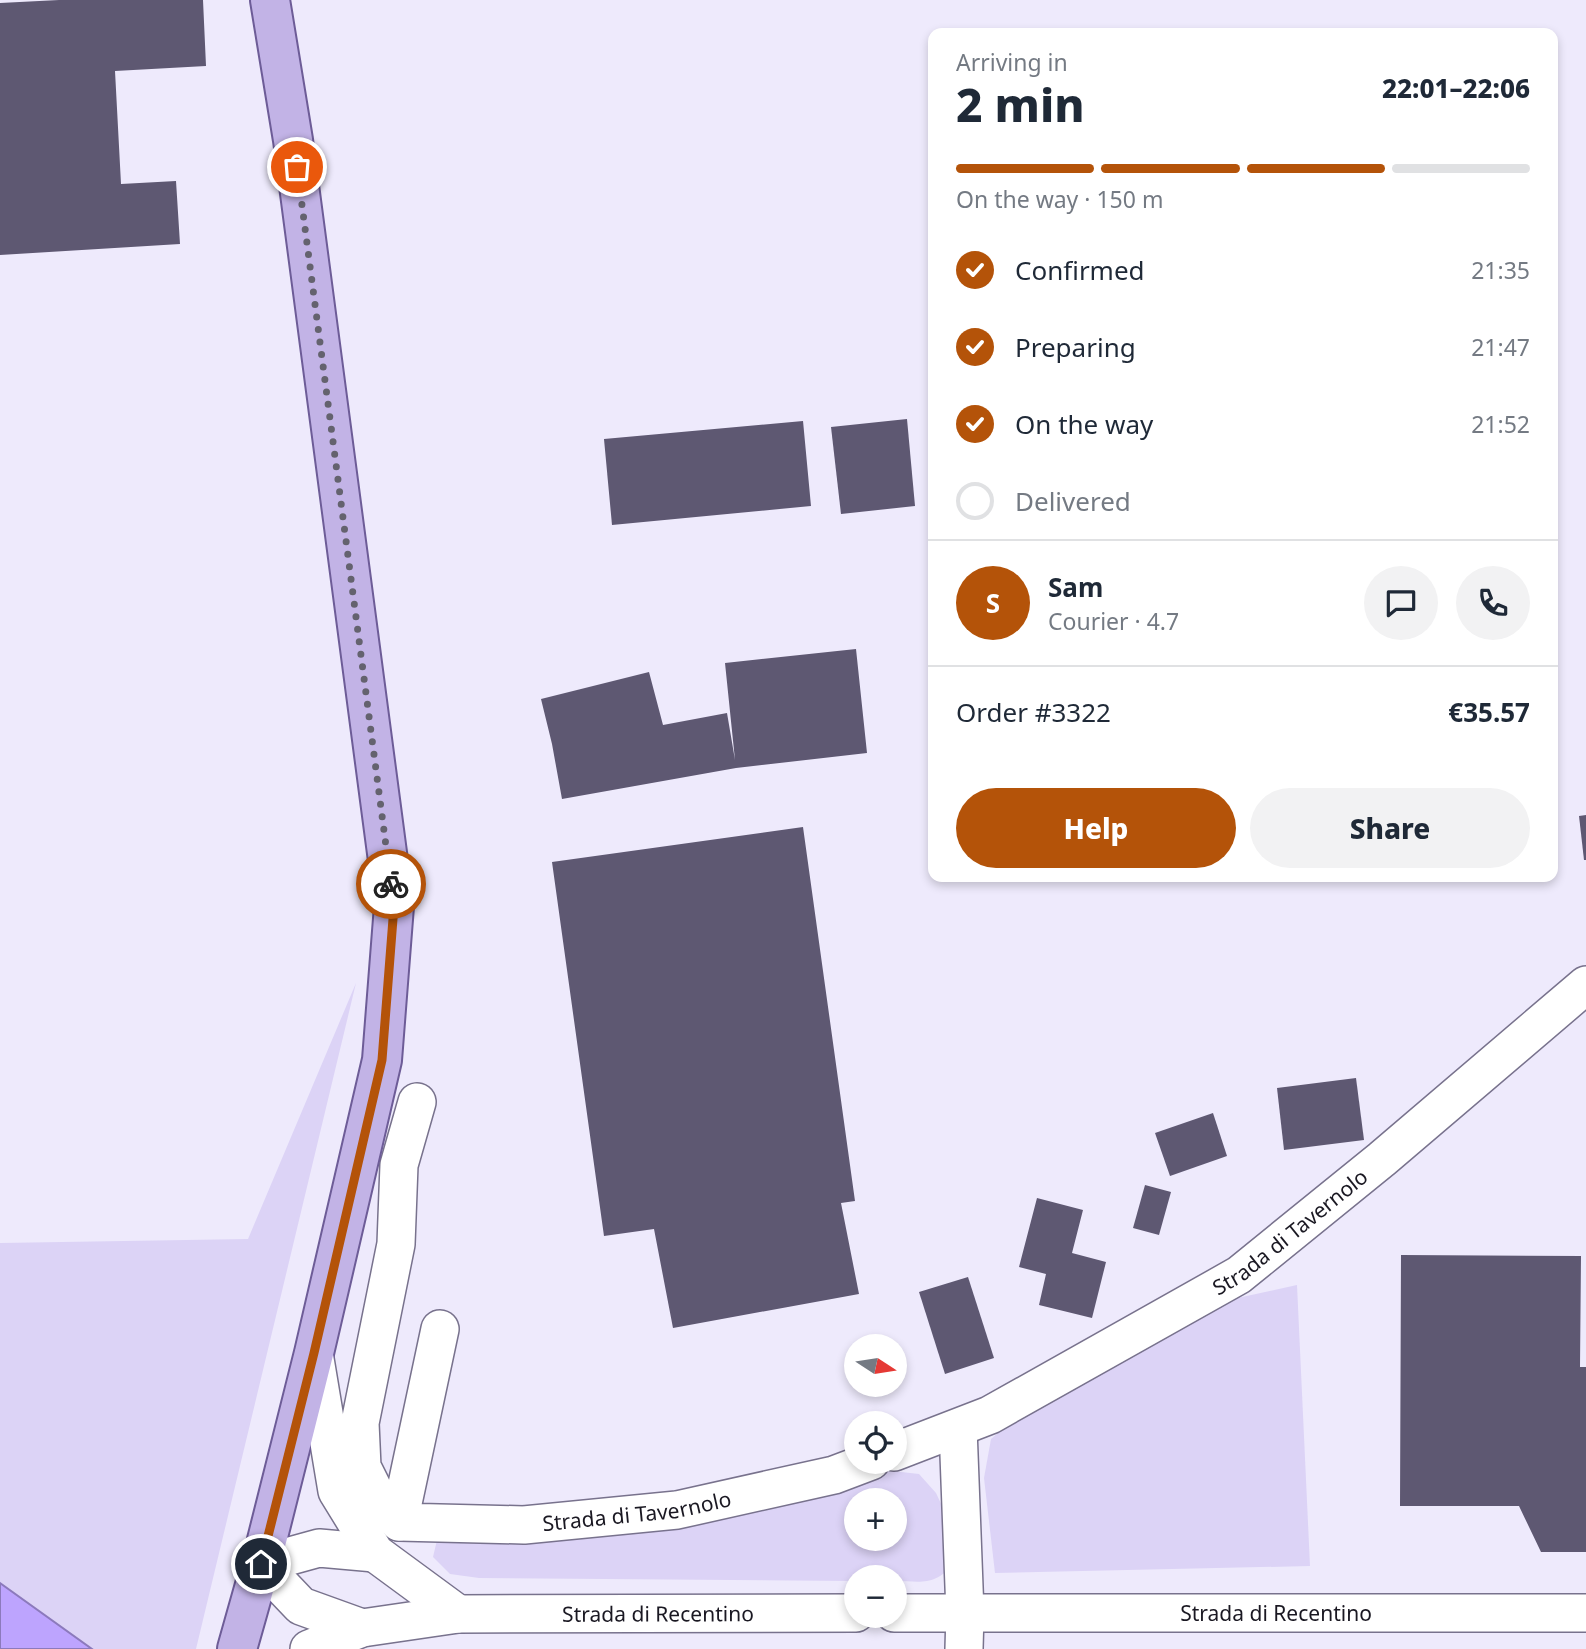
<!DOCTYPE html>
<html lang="en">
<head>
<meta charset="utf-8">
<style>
  :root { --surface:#fff; --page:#f2f2f3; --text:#1f2937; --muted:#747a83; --line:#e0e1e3; --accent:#b45309 }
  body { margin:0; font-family:"Noto Sans",sans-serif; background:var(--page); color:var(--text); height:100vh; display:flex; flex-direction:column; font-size:26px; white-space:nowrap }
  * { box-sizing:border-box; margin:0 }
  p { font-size:23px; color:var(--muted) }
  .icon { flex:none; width:38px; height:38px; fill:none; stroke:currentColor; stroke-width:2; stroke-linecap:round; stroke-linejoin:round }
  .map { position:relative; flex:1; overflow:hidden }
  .side { position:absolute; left:928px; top:28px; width:630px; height:854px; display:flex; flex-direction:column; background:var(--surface); border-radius:14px; box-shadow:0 4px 10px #0003 }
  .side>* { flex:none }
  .needle { width:46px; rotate:102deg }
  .buttons { position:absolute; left:844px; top:1334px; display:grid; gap:14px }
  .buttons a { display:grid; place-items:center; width:63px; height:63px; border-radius:50%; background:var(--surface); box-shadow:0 4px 10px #0003; font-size:35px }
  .pin { position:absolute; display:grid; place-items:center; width:60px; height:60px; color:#fff; margin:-30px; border:4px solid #fff; border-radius:50%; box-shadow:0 2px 7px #0007 }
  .courier { position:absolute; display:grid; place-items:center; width:70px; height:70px; margin:-35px; border:5px solid #b45309; border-radius:50%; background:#fff; color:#222; box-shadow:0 2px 9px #0007 }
  .overview em { font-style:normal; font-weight:800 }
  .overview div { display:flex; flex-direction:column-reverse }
  .overview { display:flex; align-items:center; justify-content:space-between; height:119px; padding:0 28px }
  h1 { font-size:46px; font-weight:800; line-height:52px }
  .bar { display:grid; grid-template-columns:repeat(4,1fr); gap:10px 7px; align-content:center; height:84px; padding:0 28px }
  .bar i { height:9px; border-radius:5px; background:var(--line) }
  .bar .active { background:var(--accent) }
  .bar p { grid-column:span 4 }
  .line { display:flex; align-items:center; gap:18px; padding:0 28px; border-top:2px solid var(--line) }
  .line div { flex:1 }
  .round { display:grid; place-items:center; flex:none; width:74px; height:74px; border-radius:37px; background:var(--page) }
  ol { padding:0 28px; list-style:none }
  li { display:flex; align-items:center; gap:21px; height:77px }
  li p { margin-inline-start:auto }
  li .icon { padding:7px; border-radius:50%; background:var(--accent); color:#fff; stroke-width:4 }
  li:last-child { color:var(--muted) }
  li i { width:38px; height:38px; border:4px solid var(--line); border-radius:50% }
  .button { display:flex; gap:14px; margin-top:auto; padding:14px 28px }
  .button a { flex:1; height:80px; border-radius:42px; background:var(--accent); color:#fff; font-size:28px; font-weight:800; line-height:80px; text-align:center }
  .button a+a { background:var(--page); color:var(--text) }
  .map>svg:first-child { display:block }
  .green { fill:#dcd3f6; fill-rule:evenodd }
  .water { fill:#bda4fe; stroke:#8c7abc; stroke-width:2 }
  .building { fill:#5e5872 }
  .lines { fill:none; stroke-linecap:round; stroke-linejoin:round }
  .minor-casing { stroke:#78728d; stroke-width:40 }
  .major-casing { stroke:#6d5c97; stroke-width:42 }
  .minor { stroke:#fff; stroke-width:37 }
  .major { stroke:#c2b3e6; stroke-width:38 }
  .done { stroke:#64626e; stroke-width:7; stroke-dasharray:0 12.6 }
  .route { stroke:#b45309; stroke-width:9 }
  .labels { text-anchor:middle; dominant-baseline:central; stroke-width:7; stroke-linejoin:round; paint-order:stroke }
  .street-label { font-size:21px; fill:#1a1822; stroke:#eeeafc }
</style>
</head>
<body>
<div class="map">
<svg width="1586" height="1649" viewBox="0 0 1586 1649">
  <rect width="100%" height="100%" fill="#eeeafc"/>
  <g class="green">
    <path d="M356,983L196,1649H92L0,1583V1243L248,1239Z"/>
    <path d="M1297,1285L1310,1566L995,1573L984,1478L991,1439L1020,1414L1233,1299Z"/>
    <path d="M892,1471L919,1474L936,1493L950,1523L954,1563C934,1587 922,1581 894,1581V1577H856V1581L479,1578L450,1574L433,1557L437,1540L793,1491ZM856,1500H894V1538H856Z"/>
  </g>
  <path class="water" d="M0,1583L92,1649H0Z"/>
  <g class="building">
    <path d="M59,0H203L206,66L115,71L121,184L176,181L180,244L0,255V3Z"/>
    <path d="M907,419L915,506L841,514L831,427Z"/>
    <path d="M803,421L811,506L612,525L604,439Z"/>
    <path d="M856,649L867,753L736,768L562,799L552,744L541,699L649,672L663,725L727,713L735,760L725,663Z"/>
    <path d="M1586,815V860H1584L1579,816Z"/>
    <path d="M803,827L855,1201L841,1203L859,1294L673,1328L654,1229L604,1236L552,862Z"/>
    <path d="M1356,1078L1364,1140L1284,1150L1277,1088Z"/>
    <path d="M1213,1113L1227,1156L1170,1176L1155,1133Z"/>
    <path d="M1145,1185L1171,1192L1159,1235L1133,1228Z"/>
    <path d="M1037,1198L1083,1210L1072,1253L1106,1262L1092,1318L1039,1305L1046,1274L1019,1267Z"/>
    <path d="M1401,1255L1581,1256L1580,1367H1586V1552H1541L1519,1506H1400Z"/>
    <path d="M968,1277L994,1358L945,1374L919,1292Z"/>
  </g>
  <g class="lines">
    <defs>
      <g id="minor">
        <path id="s1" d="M440,1329L399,1522L524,1525L677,1510L834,1475L871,1461"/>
        <path d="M314,1353L337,1491L375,1553L458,1614"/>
        <path d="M958,1428L965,1613L964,1649"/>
        <path id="s2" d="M894,1452L990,1415L1239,1275L1382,1159L1586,985"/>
        <path d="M399,1522L379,1501L362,1467L360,1423L396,1244L399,1165L417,1102"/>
        <path id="s3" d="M894,1613H1586"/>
        <path d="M362,1628L301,1606L261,1564L319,1548L375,1553"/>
        <path id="s4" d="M309,1649L362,1628L458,1614L856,1613"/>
      </g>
      <path id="major" d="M237,1649L261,1564L314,1353L382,1060L394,906L293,140L270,0"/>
    </defs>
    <use href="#minor" class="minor-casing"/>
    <use href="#major" class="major-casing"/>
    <use href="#minor" class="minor"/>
    <use href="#major" class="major"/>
  </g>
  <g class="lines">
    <path class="done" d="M297,167L391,884"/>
    <path class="route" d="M261,1564L314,1353L382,1060L394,906L391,884"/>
  </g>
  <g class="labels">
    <g class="street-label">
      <text stroke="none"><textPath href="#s2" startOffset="455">Strada di Tavernolo</textPath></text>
      <text stroke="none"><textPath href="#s1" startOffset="436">Strada di Tavernolo</textPath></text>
      <text stroke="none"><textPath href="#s3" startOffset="382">Strada di Recentino</textPath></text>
      <text stroke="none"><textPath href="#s4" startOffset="354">Strada di Recentino</textPath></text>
    </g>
  </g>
</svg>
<div class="buttons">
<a><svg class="needle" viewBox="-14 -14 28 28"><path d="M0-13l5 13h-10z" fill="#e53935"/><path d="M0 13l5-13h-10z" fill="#747a83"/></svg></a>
<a><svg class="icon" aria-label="locate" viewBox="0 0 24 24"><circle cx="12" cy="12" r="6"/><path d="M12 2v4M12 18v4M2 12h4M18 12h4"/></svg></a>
<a>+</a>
<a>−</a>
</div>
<div class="pin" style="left:297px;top:167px;background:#ea580c"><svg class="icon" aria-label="bag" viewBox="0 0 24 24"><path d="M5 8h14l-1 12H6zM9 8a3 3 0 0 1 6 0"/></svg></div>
<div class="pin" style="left:261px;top:1564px;background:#1f2937"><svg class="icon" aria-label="home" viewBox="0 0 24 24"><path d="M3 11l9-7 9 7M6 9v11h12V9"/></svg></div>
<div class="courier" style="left:391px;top:884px"><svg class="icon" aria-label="bike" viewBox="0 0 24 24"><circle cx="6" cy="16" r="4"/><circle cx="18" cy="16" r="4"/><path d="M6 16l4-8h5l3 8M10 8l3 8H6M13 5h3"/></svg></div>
<section class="side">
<div class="overview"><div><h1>2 min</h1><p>Arriving in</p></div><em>22:01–22:06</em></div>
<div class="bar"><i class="active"></i><i class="active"></i><i class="active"></i><i></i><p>On the way · 150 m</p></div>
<ol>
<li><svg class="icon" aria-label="check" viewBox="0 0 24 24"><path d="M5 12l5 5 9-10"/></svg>Confirmed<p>21:35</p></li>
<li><svg class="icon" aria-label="check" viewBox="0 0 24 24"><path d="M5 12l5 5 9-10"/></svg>Preparing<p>21:47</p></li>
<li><svg class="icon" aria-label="check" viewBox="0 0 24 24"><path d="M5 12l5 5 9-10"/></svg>On the way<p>21:52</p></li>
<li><i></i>Delivered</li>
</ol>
<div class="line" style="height:126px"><b class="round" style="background:var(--accent);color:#fff">S</b><div><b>Sam</b><p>Courier · 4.7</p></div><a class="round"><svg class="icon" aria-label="chat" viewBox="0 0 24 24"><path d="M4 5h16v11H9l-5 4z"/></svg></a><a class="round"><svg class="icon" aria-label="phone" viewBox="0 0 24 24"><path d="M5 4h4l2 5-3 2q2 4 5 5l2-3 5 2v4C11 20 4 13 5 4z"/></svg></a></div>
<div class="line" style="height:91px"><div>Order #3322</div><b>€35.57</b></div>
<div class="button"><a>Help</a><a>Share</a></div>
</section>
</div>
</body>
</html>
